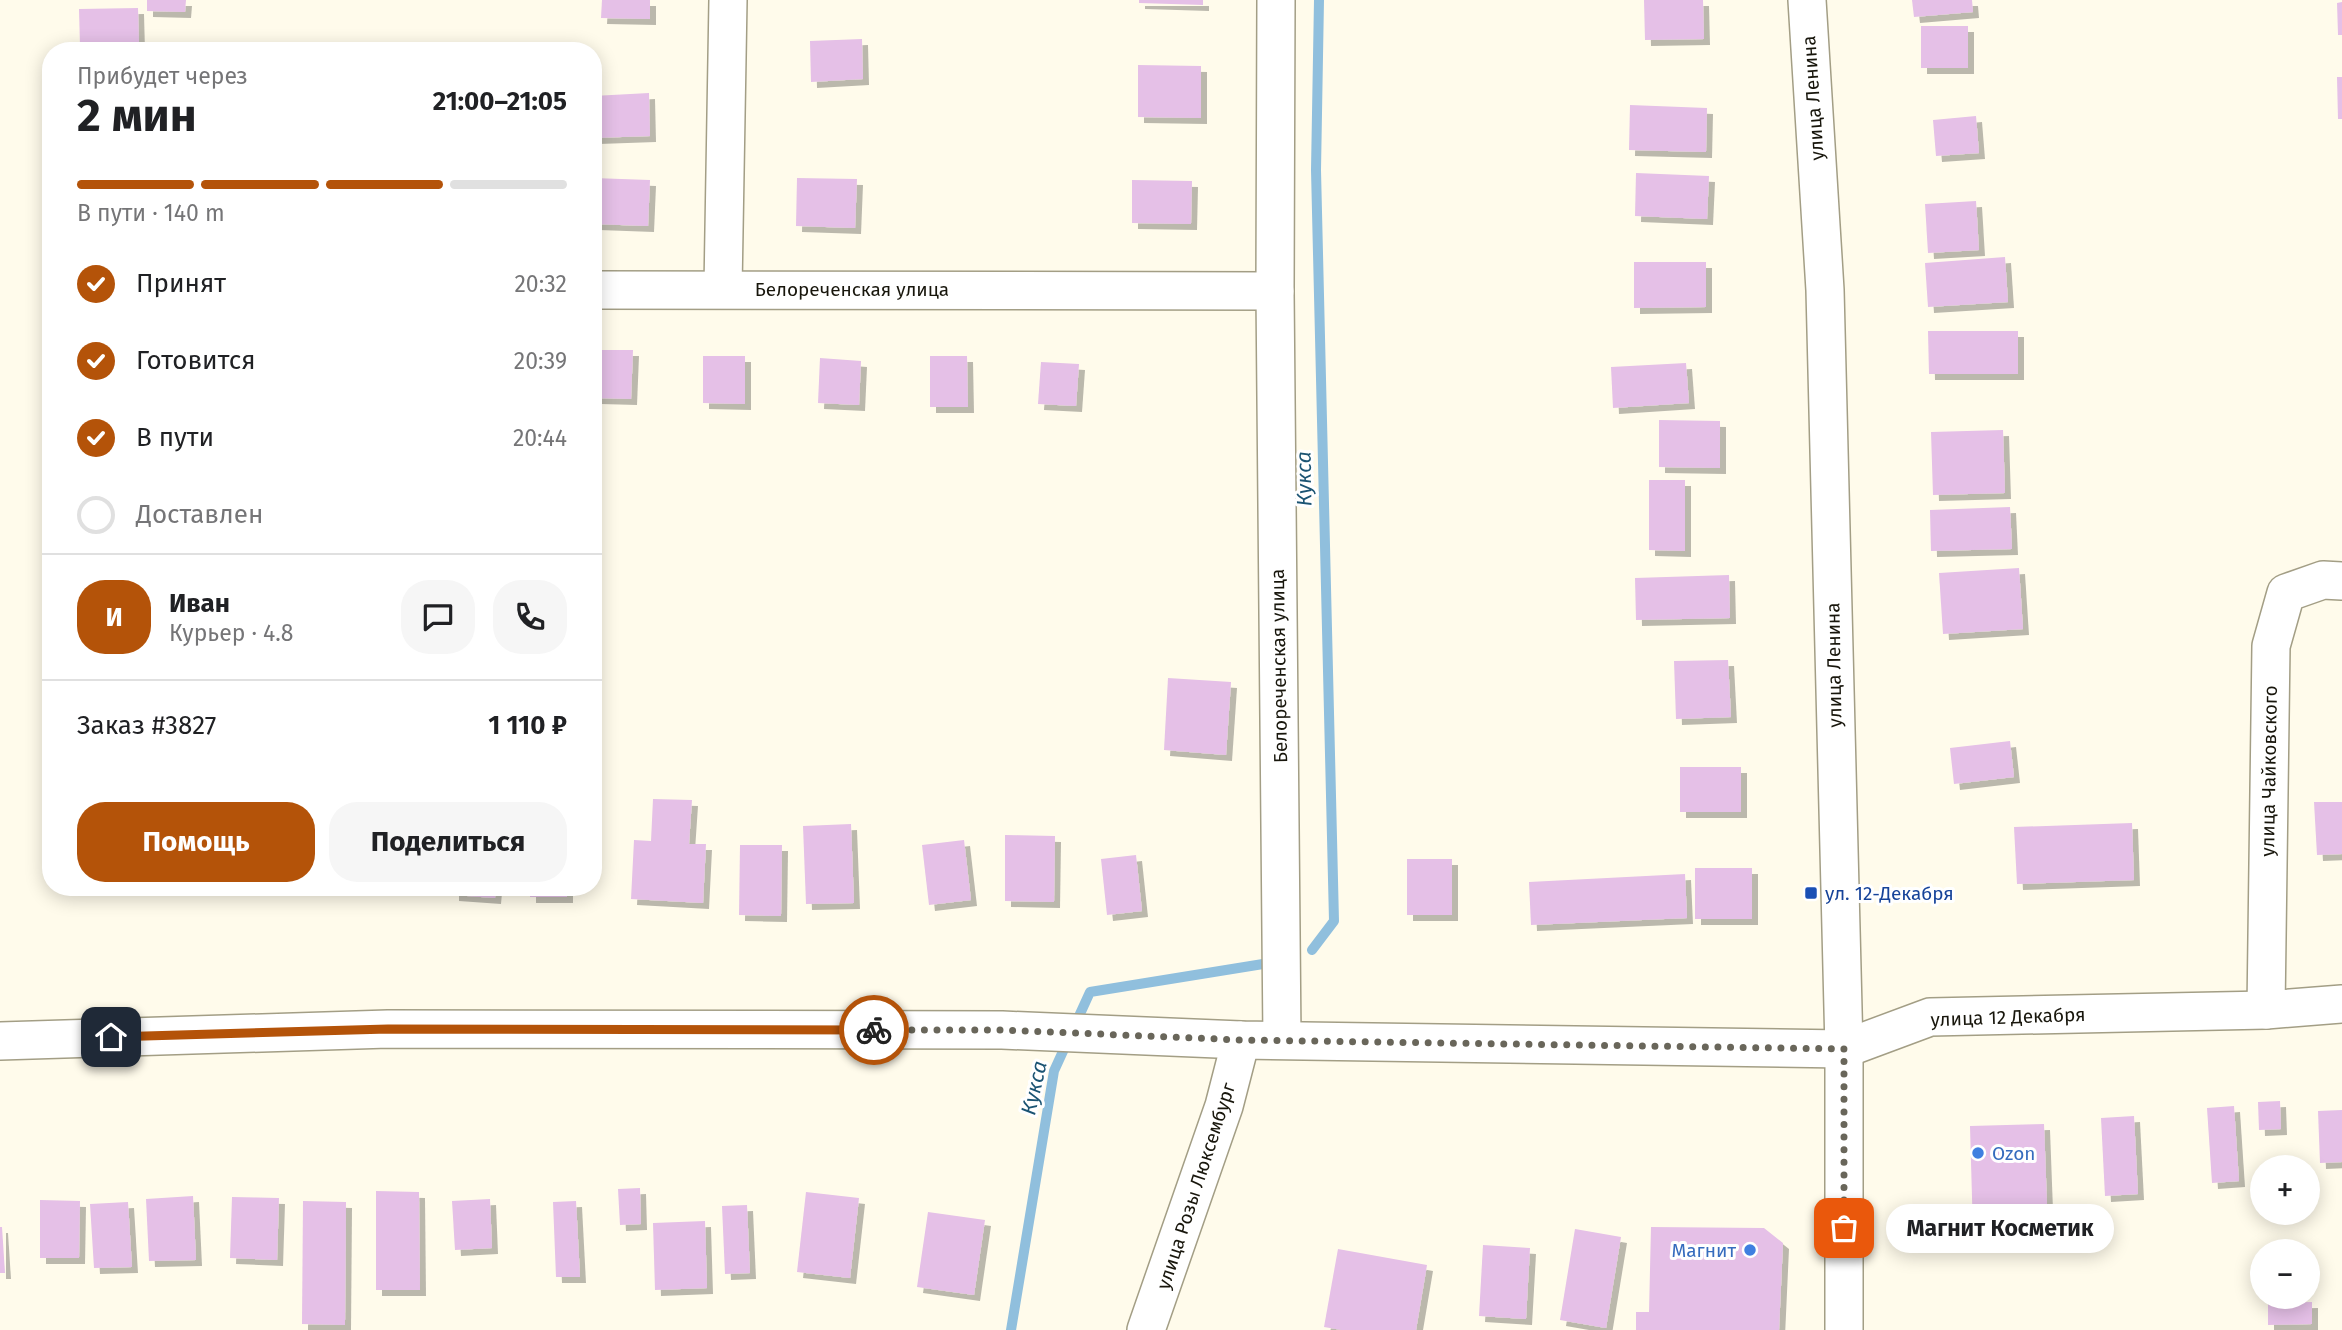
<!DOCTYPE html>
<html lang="ru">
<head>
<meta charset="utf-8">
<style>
  :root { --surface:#fff; --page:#f6f6f6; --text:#202124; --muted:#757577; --line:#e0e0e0; --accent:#b45309 }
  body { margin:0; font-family:"Fira Sans",sans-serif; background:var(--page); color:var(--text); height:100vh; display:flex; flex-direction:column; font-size:26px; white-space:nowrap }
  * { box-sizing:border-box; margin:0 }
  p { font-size:23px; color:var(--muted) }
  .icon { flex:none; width:38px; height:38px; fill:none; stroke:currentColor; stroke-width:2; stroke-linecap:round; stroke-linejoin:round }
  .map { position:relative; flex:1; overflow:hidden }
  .sheet { position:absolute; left:42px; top:42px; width:560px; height:854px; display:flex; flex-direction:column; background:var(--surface); border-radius:28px; box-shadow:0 4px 18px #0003 }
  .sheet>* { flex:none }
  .buttons { position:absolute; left:2250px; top:1155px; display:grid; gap:14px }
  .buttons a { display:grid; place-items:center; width:70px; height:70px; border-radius:50%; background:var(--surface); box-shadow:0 4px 18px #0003; font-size:35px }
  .pin { position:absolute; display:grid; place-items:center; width:60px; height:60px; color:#fff; margin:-30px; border-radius:14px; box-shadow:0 4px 10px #0006 }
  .courier { position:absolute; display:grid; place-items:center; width:70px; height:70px; margin:-35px; border:5px solid #b45309; border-radius:50%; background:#fff; color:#222; box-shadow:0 2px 9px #0007 }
  .bubble { position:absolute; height:49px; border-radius:24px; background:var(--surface); box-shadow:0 4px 18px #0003; font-size:23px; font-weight:700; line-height:49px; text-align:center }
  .headline em { font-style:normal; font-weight:700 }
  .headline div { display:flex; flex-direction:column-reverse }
  .headline { display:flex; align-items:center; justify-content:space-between; height:119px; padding:0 35px }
  h1 { font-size:46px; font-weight:700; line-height:52px }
  .bar { display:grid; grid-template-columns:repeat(4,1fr); gap:10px 7px; align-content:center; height:84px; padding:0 35px }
  .bar i { height:9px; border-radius:5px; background:var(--line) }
  .bar .current { background:var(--accent) }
  .bar p { grid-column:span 4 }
  .line { display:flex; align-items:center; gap:18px; padding:0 35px; border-top:2px solid var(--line) }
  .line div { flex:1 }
  .round { display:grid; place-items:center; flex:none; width:74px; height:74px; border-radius:28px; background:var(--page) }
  ol { padding:0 35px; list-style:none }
  li { display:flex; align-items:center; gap:21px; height:77px }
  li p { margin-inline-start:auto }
  li .icon { padding:7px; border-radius:50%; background:var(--accent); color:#fff; stroke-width:4 }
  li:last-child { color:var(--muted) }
  li i { width:38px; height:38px; border:4px solid var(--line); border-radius:50% }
  .primary-button { display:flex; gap:14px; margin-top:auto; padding:14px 35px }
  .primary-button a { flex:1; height:80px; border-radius:28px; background:var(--accent); color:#fff; font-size:28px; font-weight:700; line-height:80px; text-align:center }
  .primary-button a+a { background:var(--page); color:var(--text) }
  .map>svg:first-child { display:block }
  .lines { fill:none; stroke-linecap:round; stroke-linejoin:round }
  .stream { stroke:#90bfdd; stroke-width:10 }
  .building { fill:#e5c0e7; filter:url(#shadow) }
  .minor-casing { stroke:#a39e85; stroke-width:40 }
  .minor { stroke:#fff; stroke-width:37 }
  .done { stroke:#69665a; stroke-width:7; stroke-dasharray:0 12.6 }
  .route { stroke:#b45309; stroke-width:9 }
  .transit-dot { fill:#1a4fb4; stroke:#fff; stroke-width:2.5 }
  .shop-dot { fill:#3f7fe0; stroke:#fff; stroke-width:2.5 }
  .labels { text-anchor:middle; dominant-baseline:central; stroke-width:6; stroke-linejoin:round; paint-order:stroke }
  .street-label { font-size:19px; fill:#18160c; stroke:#fff }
  .transit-label { font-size:19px; fill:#164399; stroke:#fff; text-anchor:start }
  .shop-label { font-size:19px; fill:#366cbe; stroke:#fff; text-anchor:start }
  .water-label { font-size:21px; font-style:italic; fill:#1b5473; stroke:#fff }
</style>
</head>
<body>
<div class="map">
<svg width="2342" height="1330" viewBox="0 0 2342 1330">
  <defs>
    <filter id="shadow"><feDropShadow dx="6" dy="6" stdDeviation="0" flood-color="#0004"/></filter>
  </defs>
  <rect width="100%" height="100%" fill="#fffbeb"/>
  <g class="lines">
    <g class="stream">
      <path d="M1312,950L1334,921L1316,170L1319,0"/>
      <path d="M1011,1330L1054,1071L1090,992L1263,964"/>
    </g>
  </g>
  <g class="building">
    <path d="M147,0H186L185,12L147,11Z"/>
    <path d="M602,0H650V19L601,18Z"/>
    <path d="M1139,0H1203V5L1139,3Z"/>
    <path d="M1644,0H1703L1704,39L1645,40Z"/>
    <path d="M1912,0H1972L1973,12L1914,17Z"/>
    <path d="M2342,2V35H2338L2337,3Z"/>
    <path d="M138,8L139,45L80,46L79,9Z"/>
    <rect x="1921" y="26" width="47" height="42"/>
    <path d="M862,39L863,79L811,82L810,41Z"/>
    <path d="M1138,65L1201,66V118L1138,117Z"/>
    <path d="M2337,77H2342V119H2338Z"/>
    <path d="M649,93L650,136L593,138V96Z"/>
    <path d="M1630,105L1707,108L1706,152L1629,150Z"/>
    <path d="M1976,116L1979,153L1936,156L1933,120Z"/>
    <path d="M1636,173L1709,176L1707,219L1635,216Z"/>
    <path d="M593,178L650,180L648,226L593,224Z"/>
    <path d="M797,178L857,179L855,228L796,226Z"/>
    <path d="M1132,180L1192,181L1191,224L1132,223Z"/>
    <path d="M1976,201L1979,250L1928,253L1925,204Z"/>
    <path d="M2005,257L2008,302L1928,307L1925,263Z"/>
    <path d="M1634,262H1706V307L1634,308Z"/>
    <path d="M1928,331H2018V374H1929Z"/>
    <path d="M597,350H633L631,399L595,398Z"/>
    <path d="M703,356H745V404L703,403Z"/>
    <path d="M930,356H967L968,407H930Z"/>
    <path d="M820,358L861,361L859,405L818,403Z"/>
    <path d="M1041,362L1079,364L1076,406L1038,404Z"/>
    <path d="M1686,363L1689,403L1613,408L1611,367Z"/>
    <path d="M1659,420L1720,421V468L1659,467Z"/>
    <path d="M2003,430L2005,493L1933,495L1931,432Z"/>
    <path d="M1649,480H1685V551L1649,550Z"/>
    <path d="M2010,507L2012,549L1931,551L1930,510Z"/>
    <path d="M2019,568L2023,629L1943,634L1939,573Z"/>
    <path d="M1729,575L1730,618L1636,620L1635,578Z"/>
    <path d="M1728,660L1731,717L1676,719L1674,661Z"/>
    <path d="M1168,678L1231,682L1226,755L1164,750Z"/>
    <path d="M2010,741L2014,777L1954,784L1950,748Z"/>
    <rect x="1680" y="767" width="61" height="45"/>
    <path d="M653,799L692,800L689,844H706L703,903L631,899L634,840L651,841Z"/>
    <path d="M2314,802H2342V854L2317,855Z"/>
    <path d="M2132,823L2134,880L2017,884L2014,827Z"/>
    <path d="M851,824L854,903L806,904L803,826Z"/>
    <path d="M1005,835L1055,836L1054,902L1005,901Z"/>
    <path d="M964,840L971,900L929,905L922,845Z"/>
    <path d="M740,845H782L781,916L739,915Z"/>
    <path d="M1136,855L1142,911L1107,915L1101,859Z"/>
    <rect x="1407" y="859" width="45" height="56"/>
    <rect x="1695" y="868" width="57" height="51"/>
    <path d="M1685,874L1687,918L1531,925L1529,882Z"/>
    <path d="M453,887H496L495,898L453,895Z"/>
    <rect x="530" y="887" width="37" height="10"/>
    <path d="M2280,1101L2281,1129L2259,1130L2258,1102Z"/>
    <path d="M2234,1106L2239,1181L2212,1183L2207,1108Z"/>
    <path d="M2342,1110V1162L2320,1163L2318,1111Z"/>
    <path d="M2134,1116L2138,1194L2105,1196L2101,1118Z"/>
    <path d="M2044,1124L2048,1231L1973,1233L1970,1126Z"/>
    <path d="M640,1188L641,1224L620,1225L618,1189Z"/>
    <path d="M376,1191L419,1192L420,1290H376Z"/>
    <path d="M806,1192L859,1198L850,1278L797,1272Z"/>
    <path d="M193,1196L196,1260L149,1261L146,1199Z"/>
    <path d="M232,1197L279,1198L277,1260L230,1258Z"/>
    <path d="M490,1199L492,1248L455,1250L452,1201Z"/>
    <path d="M40,1200L80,1201L79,1258H40Z"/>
    <path d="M303,1201L346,1202L345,1325L302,1324Z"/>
    <path d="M576,1201L580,1277H556L553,1202Z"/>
    <path d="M128,1202L132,1267L94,1268L90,1204Z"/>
    <path d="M747,1205L750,1273L725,1274L722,1206Z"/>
    <path d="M928,1212L985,1220L974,1295L917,1287Z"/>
    <path d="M705,1221L707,1288L655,1290L653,1223Z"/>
    <path d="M0,1227H2L5,1273H0Z"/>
    <path d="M1651,1227L1764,1228L1783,1243L1779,1330H1636V1312H1649Z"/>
    <path d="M1575,1229L1621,1237L1606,1328L1560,1320Z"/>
    <path d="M1483,1245L1530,1248L1526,1319L1479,1316Z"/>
    <path d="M1338,1249L1427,1265L1416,1330H1342L1324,1327Z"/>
    <path d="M2312,1302V1324L2268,1325V1303Z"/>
  </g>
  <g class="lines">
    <defs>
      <g id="minor">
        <path d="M1276,0L1275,291L1282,1040"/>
        <path d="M1807,0L1825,290L1844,1049V1330"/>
        <path d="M723,288L728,0"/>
        <path d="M593,290L1275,291"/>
        <path d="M2266,1010L2271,646L2286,593L2323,580L2342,581"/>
        <path d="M0,1041L388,1029L1002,1030L1241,1040L1844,1049L1930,1017L2266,1010L2342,1004"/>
        <path d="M1146,1330L1224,1106L1241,1040"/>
      </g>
    </defs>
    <use href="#minor" class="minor-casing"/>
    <use href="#minor" class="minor"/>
  </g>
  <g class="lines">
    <path class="done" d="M874,1030H1003L1241,1040L1844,1049V1228"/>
    <path class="route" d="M111,1037L388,1029L874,1030"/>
  </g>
  <rect class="transit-dot" x="1804" y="886" width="14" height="14" rx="3.5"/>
  <g class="shop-dot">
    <circle cx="1978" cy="1153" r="7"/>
    <circle cx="1750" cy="1250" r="7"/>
  </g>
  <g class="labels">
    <g class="street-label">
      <text transform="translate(1813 98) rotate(-94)">улица Ленина</text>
      <text x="852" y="289">Белореченская улица</text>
      <text transform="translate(1834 665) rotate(-91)">улица Ленина</text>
      <text transform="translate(1279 666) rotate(-91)">Белореченская улица</text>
      <text transform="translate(2269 771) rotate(-89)">улица Чайковского</text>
      <text transform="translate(2008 1017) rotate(-2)">улица 12 Декабря</text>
      <text transform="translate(1196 1186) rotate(-72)">улица Розы Люксембург</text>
    </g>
    <g class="transit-label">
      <text x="1825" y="893">ул. 12-Декабря</text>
    </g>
    <g class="shop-label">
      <text x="1992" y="1153">Ozon</text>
      <text x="1736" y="1250" text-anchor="end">Магнит</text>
    </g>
    <g class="water-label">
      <text transform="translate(1304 479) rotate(-91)">Кукса</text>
      <text transform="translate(1034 1088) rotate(-77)">Кукса</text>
    </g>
  </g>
</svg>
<div class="buttons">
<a>+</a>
<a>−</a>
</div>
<div class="pin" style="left:1844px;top:1228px;background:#ea580c"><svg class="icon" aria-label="bag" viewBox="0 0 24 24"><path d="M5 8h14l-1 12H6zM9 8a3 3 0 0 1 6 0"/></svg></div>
<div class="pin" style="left:111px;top:1037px;background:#1f2937"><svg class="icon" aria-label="home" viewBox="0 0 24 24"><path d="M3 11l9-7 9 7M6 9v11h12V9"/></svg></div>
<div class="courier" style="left:874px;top:1030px"><svg class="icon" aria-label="bike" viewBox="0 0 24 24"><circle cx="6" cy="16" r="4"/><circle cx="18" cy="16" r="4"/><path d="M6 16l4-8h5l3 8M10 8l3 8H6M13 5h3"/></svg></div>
<div class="bubble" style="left:1886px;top:1204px;width:228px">Магнит Косметик</div>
<section class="sheet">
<div class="headline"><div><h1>2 мин</h1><p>Прибудет через</p></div><em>21:00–21:05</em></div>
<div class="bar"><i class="current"></i><i class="current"></i><i class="current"></i><i></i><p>В пути · 140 m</p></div>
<ol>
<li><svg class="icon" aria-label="check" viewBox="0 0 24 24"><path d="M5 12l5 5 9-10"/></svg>Принят<p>20:32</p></li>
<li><svg class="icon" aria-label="check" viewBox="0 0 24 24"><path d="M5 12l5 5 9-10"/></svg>Готовится<p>20:39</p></li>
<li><svg class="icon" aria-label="check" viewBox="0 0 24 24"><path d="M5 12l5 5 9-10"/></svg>В пути<p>20:44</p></li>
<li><i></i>Доставлен</li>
</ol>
<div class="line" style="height:126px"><b class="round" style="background:var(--accent);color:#fff">И</b><div><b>Иван</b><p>Курьер · 4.8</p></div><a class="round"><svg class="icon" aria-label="chat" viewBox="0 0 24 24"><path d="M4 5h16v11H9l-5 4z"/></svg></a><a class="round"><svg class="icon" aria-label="phone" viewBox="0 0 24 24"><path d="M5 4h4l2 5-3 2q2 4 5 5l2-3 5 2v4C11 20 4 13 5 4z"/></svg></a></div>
<div class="line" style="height:91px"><div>Заказ #3827</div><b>1 110 ₽</b></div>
<div class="primary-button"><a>Помощь</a><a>Поделиться</a></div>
</section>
</div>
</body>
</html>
